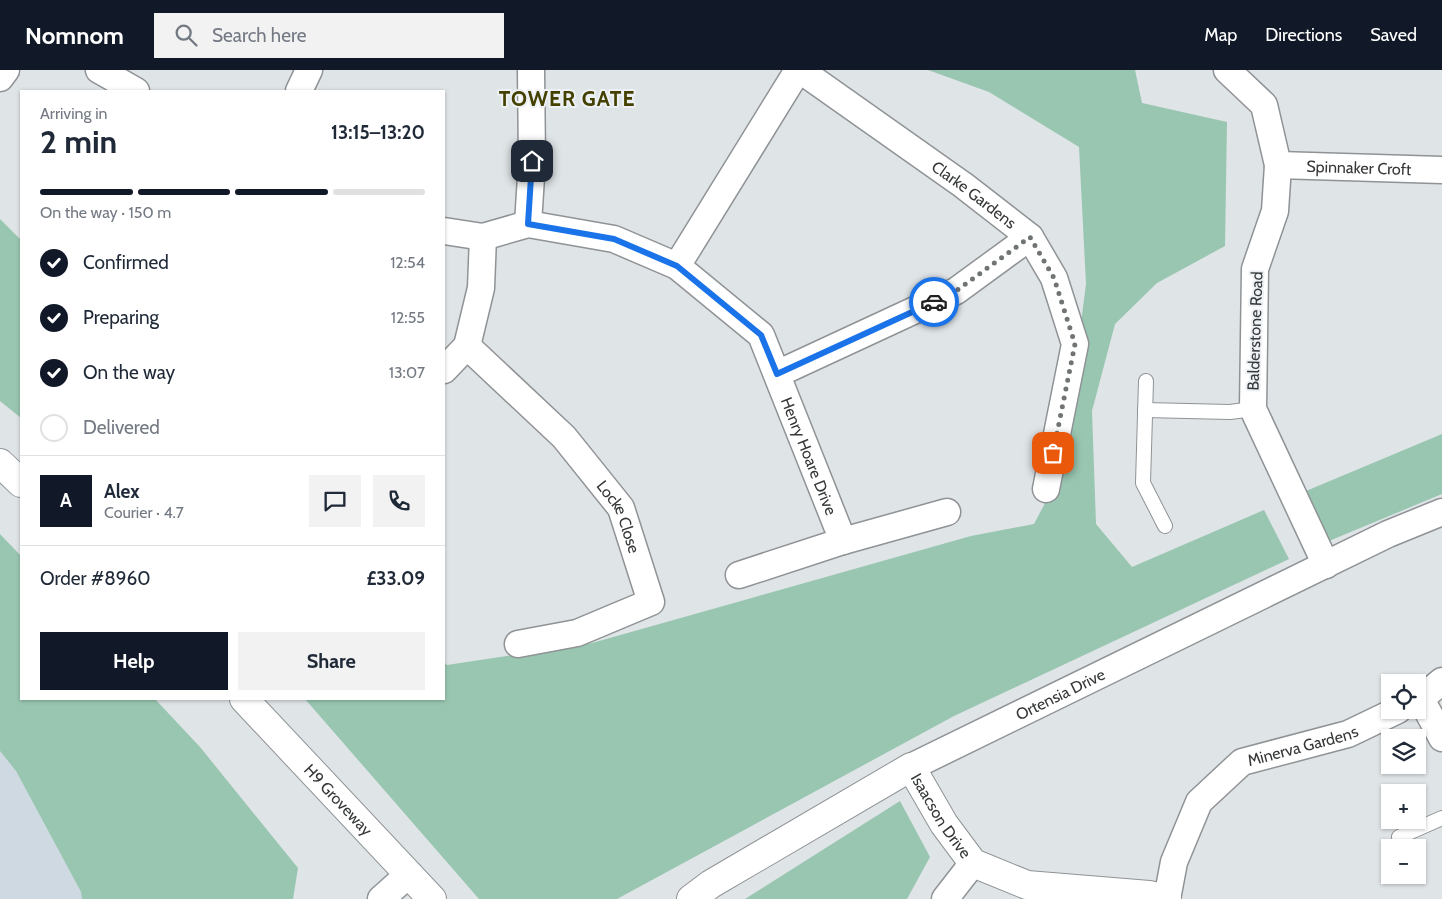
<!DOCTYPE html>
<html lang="en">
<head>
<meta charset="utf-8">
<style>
  :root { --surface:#fff; --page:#f2f2f3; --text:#1f2937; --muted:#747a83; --line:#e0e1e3; --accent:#111827 }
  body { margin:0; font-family:Cabin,sans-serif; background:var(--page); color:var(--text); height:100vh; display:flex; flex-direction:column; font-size:19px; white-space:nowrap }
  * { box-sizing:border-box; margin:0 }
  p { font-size:16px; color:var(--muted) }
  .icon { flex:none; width:28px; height:28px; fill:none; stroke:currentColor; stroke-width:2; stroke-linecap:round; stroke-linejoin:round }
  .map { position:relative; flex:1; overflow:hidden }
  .panel { position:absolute; left:20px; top:20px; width:425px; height:610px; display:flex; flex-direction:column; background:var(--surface); border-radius:0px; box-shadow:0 1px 4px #0004 }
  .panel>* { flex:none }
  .tools { position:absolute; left:1381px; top:604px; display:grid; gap:10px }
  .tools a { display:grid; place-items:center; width:45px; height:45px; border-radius:0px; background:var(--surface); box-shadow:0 1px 4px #0004; font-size:25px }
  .pin { position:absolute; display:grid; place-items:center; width:42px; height:42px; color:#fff; margin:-21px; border-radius:10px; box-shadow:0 2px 8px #0006 }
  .courier { position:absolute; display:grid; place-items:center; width:50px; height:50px; margin:-25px; border:4px solid #1a73e8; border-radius:50%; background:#fff; color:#222; box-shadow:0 1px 6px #0007 }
  .head em { font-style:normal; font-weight:700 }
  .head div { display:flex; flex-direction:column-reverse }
  .head { display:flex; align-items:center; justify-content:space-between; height:85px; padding:0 20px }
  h1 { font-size:32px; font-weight:700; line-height:38px }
  .bar { display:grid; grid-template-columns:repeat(4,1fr); gap:8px 5px; align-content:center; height:60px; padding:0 20px }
  .bar i { height:6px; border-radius:4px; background:var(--line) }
  .bar .current { background:var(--accent) }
  .bar p { grid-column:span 4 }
  .line { display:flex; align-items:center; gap:12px; padding:0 20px; border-top:1px solid var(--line) }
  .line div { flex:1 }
  .round { display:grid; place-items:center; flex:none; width:52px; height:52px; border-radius:0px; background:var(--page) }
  ol { padding:0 20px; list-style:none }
  li { display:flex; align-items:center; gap:15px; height:55px }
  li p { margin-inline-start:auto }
  li .icon { padding:5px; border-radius:50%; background:var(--accent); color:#fff; stroke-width:4 }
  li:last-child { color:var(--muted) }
  li i { width:28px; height:28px; border:2px solid var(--line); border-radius:50% }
  .action { display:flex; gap:10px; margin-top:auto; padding:10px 20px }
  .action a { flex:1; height:58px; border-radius:0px; background:var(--accent); color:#fff; font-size:20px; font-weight:700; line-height:58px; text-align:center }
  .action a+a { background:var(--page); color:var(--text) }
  header { display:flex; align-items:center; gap:30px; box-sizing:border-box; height:70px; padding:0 25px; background:var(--accent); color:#fff }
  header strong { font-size:24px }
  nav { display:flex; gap:28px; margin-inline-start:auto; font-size:18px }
  .search { width:350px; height:45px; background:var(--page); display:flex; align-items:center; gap:12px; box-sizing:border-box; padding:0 18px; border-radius:0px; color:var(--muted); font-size:19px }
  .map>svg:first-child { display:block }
  .built { fill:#ced9e2 }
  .green { fill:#99c6b1 }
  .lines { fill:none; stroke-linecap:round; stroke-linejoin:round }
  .service-casing { stroke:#8f9396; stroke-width:16 }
  .minor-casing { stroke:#8f9396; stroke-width:29 }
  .tertiary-casing { stroke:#8f9396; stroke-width:30 }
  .service { stroke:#fff; stroke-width:14 }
  .minor { stroke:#fff; stroke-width:26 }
  .tertiary { stroke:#fff; stroke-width:28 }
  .done { stroke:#707475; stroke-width:5; stroke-dasharray:0 9 }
  .route { stroke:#1a73e8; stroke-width:6 }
  .labels { text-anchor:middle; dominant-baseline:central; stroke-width:4; stroke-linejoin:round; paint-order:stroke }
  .street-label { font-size:16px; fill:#353738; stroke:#edf1f5 }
  .district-label { font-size:21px; font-weight:bold; letter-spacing:1px; fill:#444100; stroke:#edf1f5 }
</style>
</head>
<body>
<header>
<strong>Nomnom</strong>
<div class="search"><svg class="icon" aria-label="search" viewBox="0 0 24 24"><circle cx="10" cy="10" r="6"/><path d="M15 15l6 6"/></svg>Search here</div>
<nav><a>Map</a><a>Directions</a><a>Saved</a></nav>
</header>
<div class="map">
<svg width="1442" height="829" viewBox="0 0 1442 829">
  <rect width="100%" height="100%" fill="#dfe4e7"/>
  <path class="built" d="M0,681L16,701L81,822L82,829H0Z"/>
  <g class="green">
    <path d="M928,0H1135L1142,33L1227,52L1225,176L1157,213L1115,254L1092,341L1096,454L1132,497L1264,440L1289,489L954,646L617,829H479L305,629H444V592L447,595L592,573L971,466L1034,454L1062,401L1086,214L1079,77L989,22Z"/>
    <path d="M0,149L21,170V348L0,331Z"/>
    <path d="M1442,364V424L1329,471L1306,421Z"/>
    <path d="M0,464L21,486V629H155L200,677L298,798L293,829H82L81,822L16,701L0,681Z"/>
    <path d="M900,731L930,787L907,829H745Z"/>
  </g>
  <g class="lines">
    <defs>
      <g id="service">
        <path d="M1146,311L1143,413L1165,456"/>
        <path d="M1145,340L1230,342L1253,339"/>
        <path d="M1399,767L1442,748"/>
      </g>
      <g id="minor">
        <path d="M99,0L136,21"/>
        <path id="s1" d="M800,0L963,115L1030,167L1054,208L1075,274L1046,419"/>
        <path d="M1227,0L1264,35L1278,95L1275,141L1255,199L1253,339L1326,495"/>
        <path d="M0,8L6,0"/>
        <path d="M299,21L309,0"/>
        <path id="s2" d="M1278,95L1442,100"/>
        <path d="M528,154L532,91L531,0"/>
        <path id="s3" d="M444,161L483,167L528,154L614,169L677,196L761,265L843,471L739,505"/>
        <path d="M677,196L798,0"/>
        <path id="s4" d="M467,276L564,367L621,438L651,532L577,563L518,574"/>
        <path d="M444,300L467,276L481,218L483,167"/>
        <path d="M777,304L956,221L1030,167"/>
        <path d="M843,471L947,442"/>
        <path d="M1421,629L1442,668"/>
        <path d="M1418,631L1442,611"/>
        <path id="s5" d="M911,697L1388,464L1442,442"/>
        <path d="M381,829L409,804"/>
        <path d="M945,829L973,793"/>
        <path id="s6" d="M1167,829L1174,792L1199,732L1242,692L1348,664L1398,640"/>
      </g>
      <g id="tertiary">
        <path d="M0,393L21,413"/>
        <path id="s7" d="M244,629L432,829"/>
        <path id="s8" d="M691,829L711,814L911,697L944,754L973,793L1027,815L1149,825L1167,829"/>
      </g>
    </defs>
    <use href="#service" class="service-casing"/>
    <use href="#minor" class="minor-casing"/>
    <use href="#tertiary" class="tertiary-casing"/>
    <use href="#service" class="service"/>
    <use href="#minor" class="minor"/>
    <use href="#tertiary" class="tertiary"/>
  </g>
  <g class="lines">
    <path class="done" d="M934,232L956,221L1030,167L1054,208L1075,274L1053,383"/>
    <path class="route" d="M532,91L528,154L614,169L677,196L761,265L777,304L934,232"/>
  </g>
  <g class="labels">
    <g class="street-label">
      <text stroke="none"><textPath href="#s2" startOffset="81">Spinnaker Croft</textPath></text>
      <text stroke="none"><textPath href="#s1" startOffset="214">Clarke Gardens</textPath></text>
      <text transform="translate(1255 261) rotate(-88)">Balderstone Road</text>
      <text stroke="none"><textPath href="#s3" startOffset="481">Henry Hoare Drive</textPath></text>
      <text stroke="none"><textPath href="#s4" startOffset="231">Locke Close</textPath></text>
      <text stroke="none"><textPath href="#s5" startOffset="166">Ortensia Drive</textPath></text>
      <text stroke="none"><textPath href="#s6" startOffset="224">Minerva Gardens</textPath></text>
      <text stroke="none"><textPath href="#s7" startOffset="138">H9 Groveway</textPath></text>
      <text stroke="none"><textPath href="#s8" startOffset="314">Isaacson Drive</textPath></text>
    </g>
    <g class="district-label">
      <text x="567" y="28">TOWER GATE</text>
    </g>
  </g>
</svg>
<div class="tools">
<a><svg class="icon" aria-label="locate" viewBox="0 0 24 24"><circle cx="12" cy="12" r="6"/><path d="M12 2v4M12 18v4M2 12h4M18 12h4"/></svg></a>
<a><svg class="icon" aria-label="layers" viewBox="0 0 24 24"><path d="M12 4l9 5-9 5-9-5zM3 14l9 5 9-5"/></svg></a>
<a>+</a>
<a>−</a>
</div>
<div class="pin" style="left:1053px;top:383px;background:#ea580c"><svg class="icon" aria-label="bag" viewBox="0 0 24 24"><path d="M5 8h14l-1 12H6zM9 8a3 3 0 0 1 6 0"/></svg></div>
<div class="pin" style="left:532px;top:91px;background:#1f2937"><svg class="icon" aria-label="home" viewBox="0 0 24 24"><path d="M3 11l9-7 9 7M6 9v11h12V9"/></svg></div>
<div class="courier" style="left:934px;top:232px"><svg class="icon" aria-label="car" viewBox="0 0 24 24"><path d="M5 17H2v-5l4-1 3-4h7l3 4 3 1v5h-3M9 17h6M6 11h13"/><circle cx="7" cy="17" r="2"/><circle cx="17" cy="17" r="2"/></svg></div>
<section class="panel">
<div class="head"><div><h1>2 min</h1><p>Arriving in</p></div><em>13:15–13:20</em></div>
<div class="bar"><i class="current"></i><i class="current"></i><i class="current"></i><i></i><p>On the way · 150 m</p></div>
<ol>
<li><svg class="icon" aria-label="check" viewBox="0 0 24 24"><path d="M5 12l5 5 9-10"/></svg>Confirmed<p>12:54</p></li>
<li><svg class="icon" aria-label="check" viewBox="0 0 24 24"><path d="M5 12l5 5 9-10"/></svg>Preparing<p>12:55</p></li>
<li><svg class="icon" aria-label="check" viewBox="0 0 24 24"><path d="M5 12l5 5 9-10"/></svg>On the way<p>13:07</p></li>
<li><i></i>Delivered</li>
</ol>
<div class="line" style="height:90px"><b class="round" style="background:var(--accent);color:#fff">A</b><div><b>Alex</b><p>Courier · 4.7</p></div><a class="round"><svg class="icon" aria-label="chat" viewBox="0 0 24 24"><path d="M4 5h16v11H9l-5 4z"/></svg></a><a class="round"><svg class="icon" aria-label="phone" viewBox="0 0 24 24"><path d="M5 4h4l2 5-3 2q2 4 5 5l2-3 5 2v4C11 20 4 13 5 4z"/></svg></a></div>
<div class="line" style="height:65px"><div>Order #8960</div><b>£33.09</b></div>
<div class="action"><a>Help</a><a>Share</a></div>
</section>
</div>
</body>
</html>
